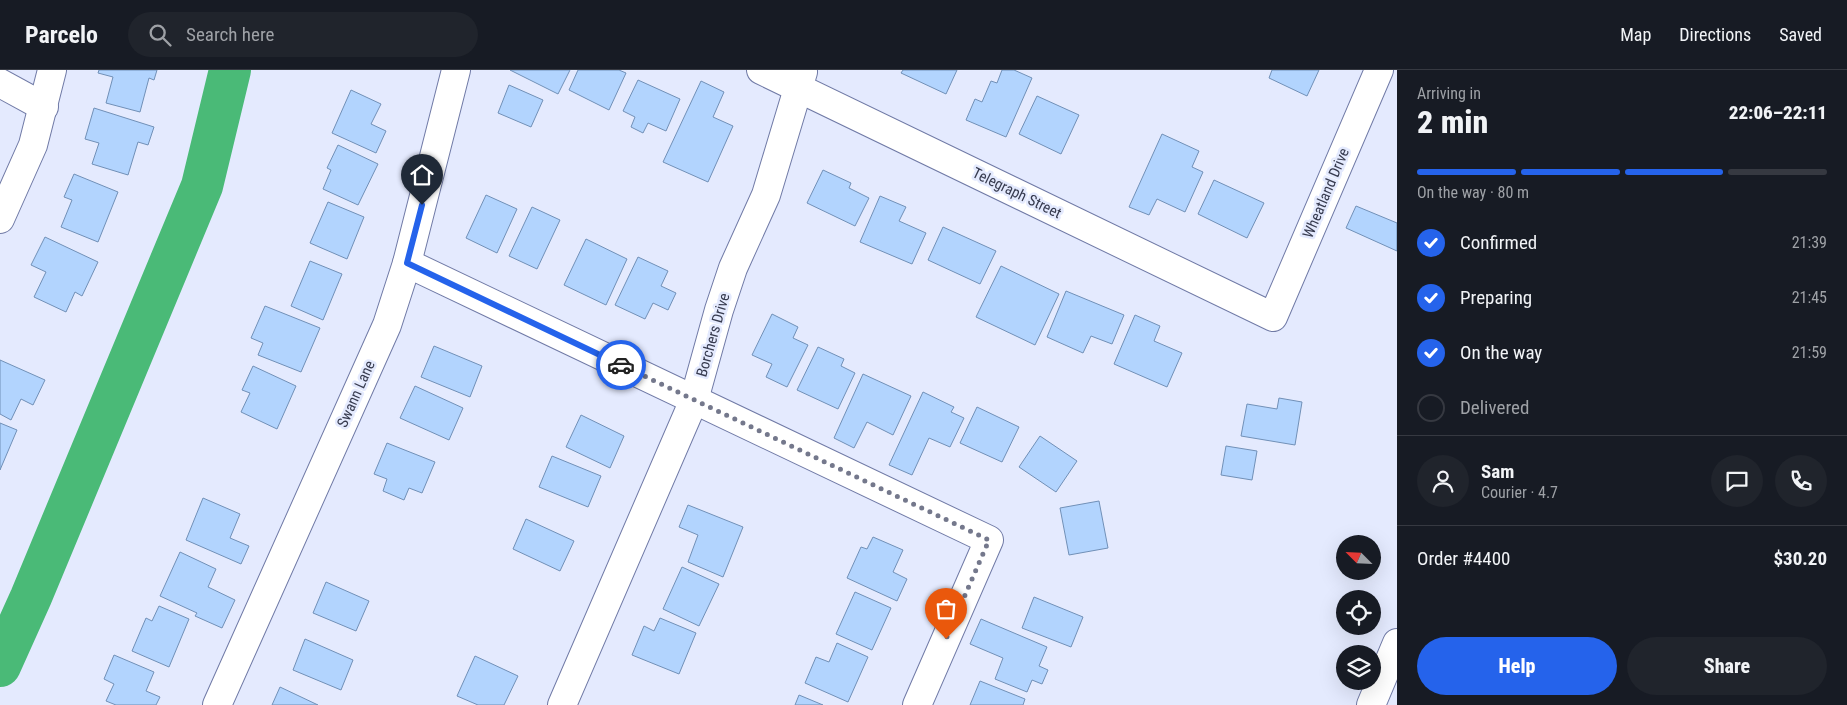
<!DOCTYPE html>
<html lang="en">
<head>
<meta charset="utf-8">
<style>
  :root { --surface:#171b24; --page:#20242c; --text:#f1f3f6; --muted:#9ea1a6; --line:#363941; --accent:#2563eb }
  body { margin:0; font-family:"Roboto Condensed",sans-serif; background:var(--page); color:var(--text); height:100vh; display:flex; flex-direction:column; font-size:19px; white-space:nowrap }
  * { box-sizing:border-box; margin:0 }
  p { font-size:16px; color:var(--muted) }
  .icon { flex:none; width:28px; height:28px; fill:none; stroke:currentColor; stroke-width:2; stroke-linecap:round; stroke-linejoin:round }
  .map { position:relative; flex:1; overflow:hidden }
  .panel { display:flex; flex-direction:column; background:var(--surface); width:450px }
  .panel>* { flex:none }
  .needle { width:32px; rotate:294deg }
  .tools { position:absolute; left:1336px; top:465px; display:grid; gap:10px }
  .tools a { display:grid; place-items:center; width:45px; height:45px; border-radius:50%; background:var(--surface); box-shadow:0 5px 20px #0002; font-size:25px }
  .pin { position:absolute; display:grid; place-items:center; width:42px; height:42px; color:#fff; margin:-51px -21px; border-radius:50% 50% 50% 0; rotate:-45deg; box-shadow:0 0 5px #0007 }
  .pin .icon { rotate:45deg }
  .courier { position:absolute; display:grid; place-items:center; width:50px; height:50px; margin:-25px; border:4px solid #2563eb; border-radius:50%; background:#fff; color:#222; box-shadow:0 1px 6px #0007 }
  .head em { font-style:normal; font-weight:800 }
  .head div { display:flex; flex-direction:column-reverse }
  .head { display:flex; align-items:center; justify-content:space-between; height:85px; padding:0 20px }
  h1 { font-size:32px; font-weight:800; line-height:38px }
  .bar { display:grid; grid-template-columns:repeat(4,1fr); gap:8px 5px; align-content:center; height:60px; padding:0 20px }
  .bar i { height:6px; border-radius:4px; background:var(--line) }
  .bar .on { background:var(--accent) }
  .bar p { grid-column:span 4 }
  .line { display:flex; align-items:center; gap:12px; padding:0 20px; border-top:1px solid var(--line) }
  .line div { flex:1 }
  .round { display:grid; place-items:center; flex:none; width:52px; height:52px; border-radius:26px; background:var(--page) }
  ol { padding:0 20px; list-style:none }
  li { display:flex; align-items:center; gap:15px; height:55px }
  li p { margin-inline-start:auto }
  li .icon { padding:5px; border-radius:50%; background:var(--accent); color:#fff; stroke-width:4 }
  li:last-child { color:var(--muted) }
  li i { width:28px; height:28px; border:2px solid var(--line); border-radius:50% }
  .button { display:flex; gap:10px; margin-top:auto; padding:10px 20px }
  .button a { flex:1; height:58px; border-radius:30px; background:var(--accent); color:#fff; font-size:20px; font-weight:800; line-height:58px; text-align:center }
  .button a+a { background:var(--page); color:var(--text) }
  header { display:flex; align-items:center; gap:30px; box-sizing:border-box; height:70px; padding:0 25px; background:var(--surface); border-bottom:1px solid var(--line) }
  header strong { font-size:24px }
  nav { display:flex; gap:28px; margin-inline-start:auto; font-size:18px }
  .search { width:350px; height:45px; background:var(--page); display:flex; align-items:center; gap:12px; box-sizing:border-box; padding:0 18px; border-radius:28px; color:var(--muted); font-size:19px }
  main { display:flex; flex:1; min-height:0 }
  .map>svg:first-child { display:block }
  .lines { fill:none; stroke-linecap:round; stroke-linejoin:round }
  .river { stroke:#4aba77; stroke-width:42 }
  .building { fill:#b2d4fe; stroke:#7190b7 }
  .minor-casing { stroke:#707aa6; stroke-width:30 }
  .minor { stroke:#fff; stroke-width:28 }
  .done { stroke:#74788c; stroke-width:5; stroke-dasharray:0 9 }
  .route { stroke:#2563eb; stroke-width:6 }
  .labels { text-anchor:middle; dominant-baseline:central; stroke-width:5; stroke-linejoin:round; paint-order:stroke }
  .street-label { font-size:15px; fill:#373b4f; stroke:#e4eafe }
</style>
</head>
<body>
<header>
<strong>Parcelo</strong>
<div class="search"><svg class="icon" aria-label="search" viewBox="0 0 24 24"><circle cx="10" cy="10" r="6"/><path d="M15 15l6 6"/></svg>Search here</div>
<nav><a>Map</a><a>Directions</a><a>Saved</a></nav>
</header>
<main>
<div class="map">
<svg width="1397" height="635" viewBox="0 0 1397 635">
  <rect width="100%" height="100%" fill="#e4eafe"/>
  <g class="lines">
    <path class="river" d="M0,596L31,527L202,116L230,0"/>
  </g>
  <g class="building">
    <path d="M99,0H157L154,10L149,8L140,42L106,33L113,7L98,3Z"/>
    <path d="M510,0H570L558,24Z"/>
    <path d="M578,0H619L626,3L609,40L569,20Z"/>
    <path d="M903,0H957L946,24L901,3Z"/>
    <path d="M1002,0H1014L1032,8L1006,67L966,50L975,29L982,32L991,11L997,13Z"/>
    <path d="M1272,0H1319L1307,26L1269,8Z"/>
    <path d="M638,10L680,29L666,61L648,53L643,63L631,57L635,47L623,41Z"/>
    <path d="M701,11L724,22L713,47L733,56L708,112L663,92Z"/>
    <path d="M509,15L543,30L531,57L498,43Z"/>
    <path d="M351,20L381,34L371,54L386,61L376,83L332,63Z"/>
    <path d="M1037,26L1079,45L1061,84L1019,64Z"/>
    <path d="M94,38L154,57L148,75L138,72L128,105L92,94L99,73L85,69Z"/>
    <path d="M1162,64L1199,81L1192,97L1203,102L1185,142L1157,129L1149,145L1129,137Z"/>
    <path d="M338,75L378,94L358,135L323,119L331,100L327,98Z"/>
    <path d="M823,100L851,113L849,118L869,128L855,156L807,133Z"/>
    <path d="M74,104L118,122L98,172L61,157L72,130L64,127Z"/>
    <path d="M1214,110L1264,133L1247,168L1198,144Z"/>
    <path d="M486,125L517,139L497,183L466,168Z"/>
    <path d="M880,126L906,137L899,151L926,163L912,194L860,172Z"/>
    <path d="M328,132L364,147L347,189L310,173Z"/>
    <path d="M1356,136L1397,153V181L1346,158Z"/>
    <path d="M532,137L560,150L537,199L509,186Z"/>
    <path d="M943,157L996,181L980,214L928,190Z"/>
    <path d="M45,167L98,192L82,226L75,222L66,242L34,227L46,202L31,195Z"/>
    <path d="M586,169L627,189L606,235L564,215Z"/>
    <path d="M638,187L668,201L661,216L676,223L668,240L653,233L645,249L615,235Z"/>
    <path d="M310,191L342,204L323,250L291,236Z"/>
    <path d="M1001,196L1059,224L1035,275L976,247Z"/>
    <path d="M1066,221L1124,245L1112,274L1091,266L1083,283L1047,267Z"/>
    <path d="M265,236L320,258L301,302L258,285L263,273L251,268Z"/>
    <path d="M772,244L798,257L793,268L808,275L787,317L766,307L772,294L752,285Z"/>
    <path d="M1135,245L1160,256L1154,271L1182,283L1167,317L1114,294Z"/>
    <path d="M434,276L482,296L470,327L421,307Z"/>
    <path d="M818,277L844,289L841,296L855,303L838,339L797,320Z"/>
    <path d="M0,290L45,310L33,335L21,329L11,350L0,344Z"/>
    <path d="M253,296L296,316L277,359L241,342L250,323L242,320Z"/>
    <path d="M863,304L911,326L893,365L867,352L854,378L834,368Z"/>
    <path d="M415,316L463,338L449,370L400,348Z"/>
    <path d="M923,322L954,337L951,342L964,348L950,377L929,368L912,405L889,395Z"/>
    <path d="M1279,328L1302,332L1295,375L1241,366L1247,334L1277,339Z"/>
    <path d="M977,337L1019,357L1002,392L960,373Z"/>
    <path d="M581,345L624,366L610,398L566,377Z"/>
    <path d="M0,353L17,360L0,400Z"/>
    <path d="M1040,366L1077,391L1056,422L1019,397Z"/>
    <path d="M387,373L435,392L422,423L409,418L404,430L383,421L387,409L374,404Z"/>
    <path d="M1226,376L1257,381L1252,410L1221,405Z"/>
    <path d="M552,386L601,406L588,437L539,417Z"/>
    <path d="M203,428L240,444L230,468L249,476L241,494L186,470Z"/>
    <path d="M1099,431L1108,478L1069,485L1060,438Z"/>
    <path d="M688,435L743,457L723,507L688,492L698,465L679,457Z"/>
    <path d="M526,449L574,471L560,501L513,479Z"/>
    <path d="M873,467L903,480L893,502L907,509L897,531L847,508L861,477L867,479Z"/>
    <path d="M180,482L216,499L208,517L235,530L222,558L195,546L197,543L160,526Z"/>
    <path d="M682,497L719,514L699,556L663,539Z"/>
    <path d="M326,512L369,531L356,561L313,543Z"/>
    <path d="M855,522L891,538L872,580L836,564Z"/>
    <path d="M1034,527L1083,547L1071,577L1022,558Z"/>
    <path d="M159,536L189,549L169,597L132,581L146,548L152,551Z"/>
    <path d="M660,548L696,563L679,604L632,585L644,556L654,561Z"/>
    <path d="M981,549L1047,577L1039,596L1048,600L1042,614L1032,610L1027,622L995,609L1003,588L970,574Z"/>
    <path d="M305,569L353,590L341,620L293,600Z"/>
    <path d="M837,573L868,587L848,632L805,613L816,587L829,592Z"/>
    <path d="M114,585L154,602L146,621L160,627L156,635H116L106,631L114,614L104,609Z"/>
    <path d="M475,586L518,606L504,635H478L457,626Z"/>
    <path d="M980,611L1025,629L1023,635H970Z"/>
    <path d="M280,617L318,635H272Z"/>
    <path d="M799,625L823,635H795Z"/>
  </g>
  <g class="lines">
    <defs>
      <g id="minor">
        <path d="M761,0L1273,247L1379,0"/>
        <path d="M0,13L44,37"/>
        <path d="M0,149L33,75L52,0"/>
        <path d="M407,193L989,470L917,635"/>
        <path d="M217,635L387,255L407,193L456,0"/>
        <path d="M562,635L694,330L719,240L733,198L766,125L803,2"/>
        <path d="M1371,635L1397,573"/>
      </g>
    </defs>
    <use href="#minor" class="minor-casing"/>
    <use href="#minor" class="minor"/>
  </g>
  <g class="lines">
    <path class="done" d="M621,295L989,470L946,569"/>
    <path class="route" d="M422,135L407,193L621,295"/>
  </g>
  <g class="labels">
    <g class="street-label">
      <text transform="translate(1017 123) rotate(26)">Telegraph Street</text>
      <text transform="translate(1326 123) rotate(-67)">Wheatland Drive</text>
      <text transform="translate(713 265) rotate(-74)">Borchers Drive</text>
      <text transform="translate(356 324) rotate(-66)">Swann Lane</text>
    </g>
  </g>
</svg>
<div class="tools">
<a><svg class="needle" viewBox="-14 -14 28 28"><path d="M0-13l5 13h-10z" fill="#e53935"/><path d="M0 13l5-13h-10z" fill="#9ea1a6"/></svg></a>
<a><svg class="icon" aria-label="locate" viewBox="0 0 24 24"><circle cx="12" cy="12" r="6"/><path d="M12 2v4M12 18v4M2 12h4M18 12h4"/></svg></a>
<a><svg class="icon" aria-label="layers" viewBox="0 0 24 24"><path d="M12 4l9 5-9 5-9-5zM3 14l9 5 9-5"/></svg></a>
</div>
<div class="pin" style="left:946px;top:569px;background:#ea580c"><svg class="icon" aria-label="bag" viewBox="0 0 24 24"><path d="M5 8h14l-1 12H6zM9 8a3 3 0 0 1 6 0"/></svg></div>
<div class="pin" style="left:422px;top:135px;background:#1f2937"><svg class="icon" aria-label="home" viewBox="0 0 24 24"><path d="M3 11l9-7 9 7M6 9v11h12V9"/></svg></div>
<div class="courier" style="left:621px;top:295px"><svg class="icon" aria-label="car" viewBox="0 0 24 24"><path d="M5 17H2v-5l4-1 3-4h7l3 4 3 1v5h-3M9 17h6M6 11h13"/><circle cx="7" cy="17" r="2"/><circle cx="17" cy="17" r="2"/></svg></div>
</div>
<section class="panel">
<div class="head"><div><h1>2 min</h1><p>Arriving in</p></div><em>22:06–22:11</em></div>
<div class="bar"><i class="on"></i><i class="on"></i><i class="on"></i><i></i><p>On the way · 80 m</p></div>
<ol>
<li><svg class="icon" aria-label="check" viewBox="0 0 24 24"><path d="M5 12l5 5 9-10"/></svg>Confirmed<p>21:39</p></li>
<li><svg class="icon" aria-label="check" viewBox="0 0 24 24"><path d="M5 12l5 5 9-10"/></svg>Preparing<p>21:45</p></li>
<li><svg class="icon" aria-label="check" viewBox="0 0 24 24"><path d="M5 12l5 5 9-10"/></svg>On the way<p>21:59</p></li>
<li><i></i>Delivered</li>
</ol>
<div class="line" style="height:90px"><a class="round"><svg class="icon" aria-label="person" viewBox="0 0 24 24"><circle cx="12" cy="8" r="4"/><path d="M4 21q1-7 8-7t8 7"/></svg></a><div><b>Sam</b><p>Courier · 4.7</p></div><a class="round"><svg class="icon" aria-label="chat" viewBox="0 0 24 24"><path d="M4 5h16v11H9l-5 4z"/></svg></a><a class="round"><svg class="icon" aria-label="phone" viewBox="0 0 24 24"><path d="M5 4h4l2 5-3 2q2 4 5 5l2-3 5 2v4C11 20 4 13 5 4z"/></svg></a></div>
<div class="line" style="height:65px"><div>Order #4400</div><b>$30.20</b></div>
<div class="button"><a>Help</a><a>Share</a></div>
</section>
</main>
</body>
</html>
